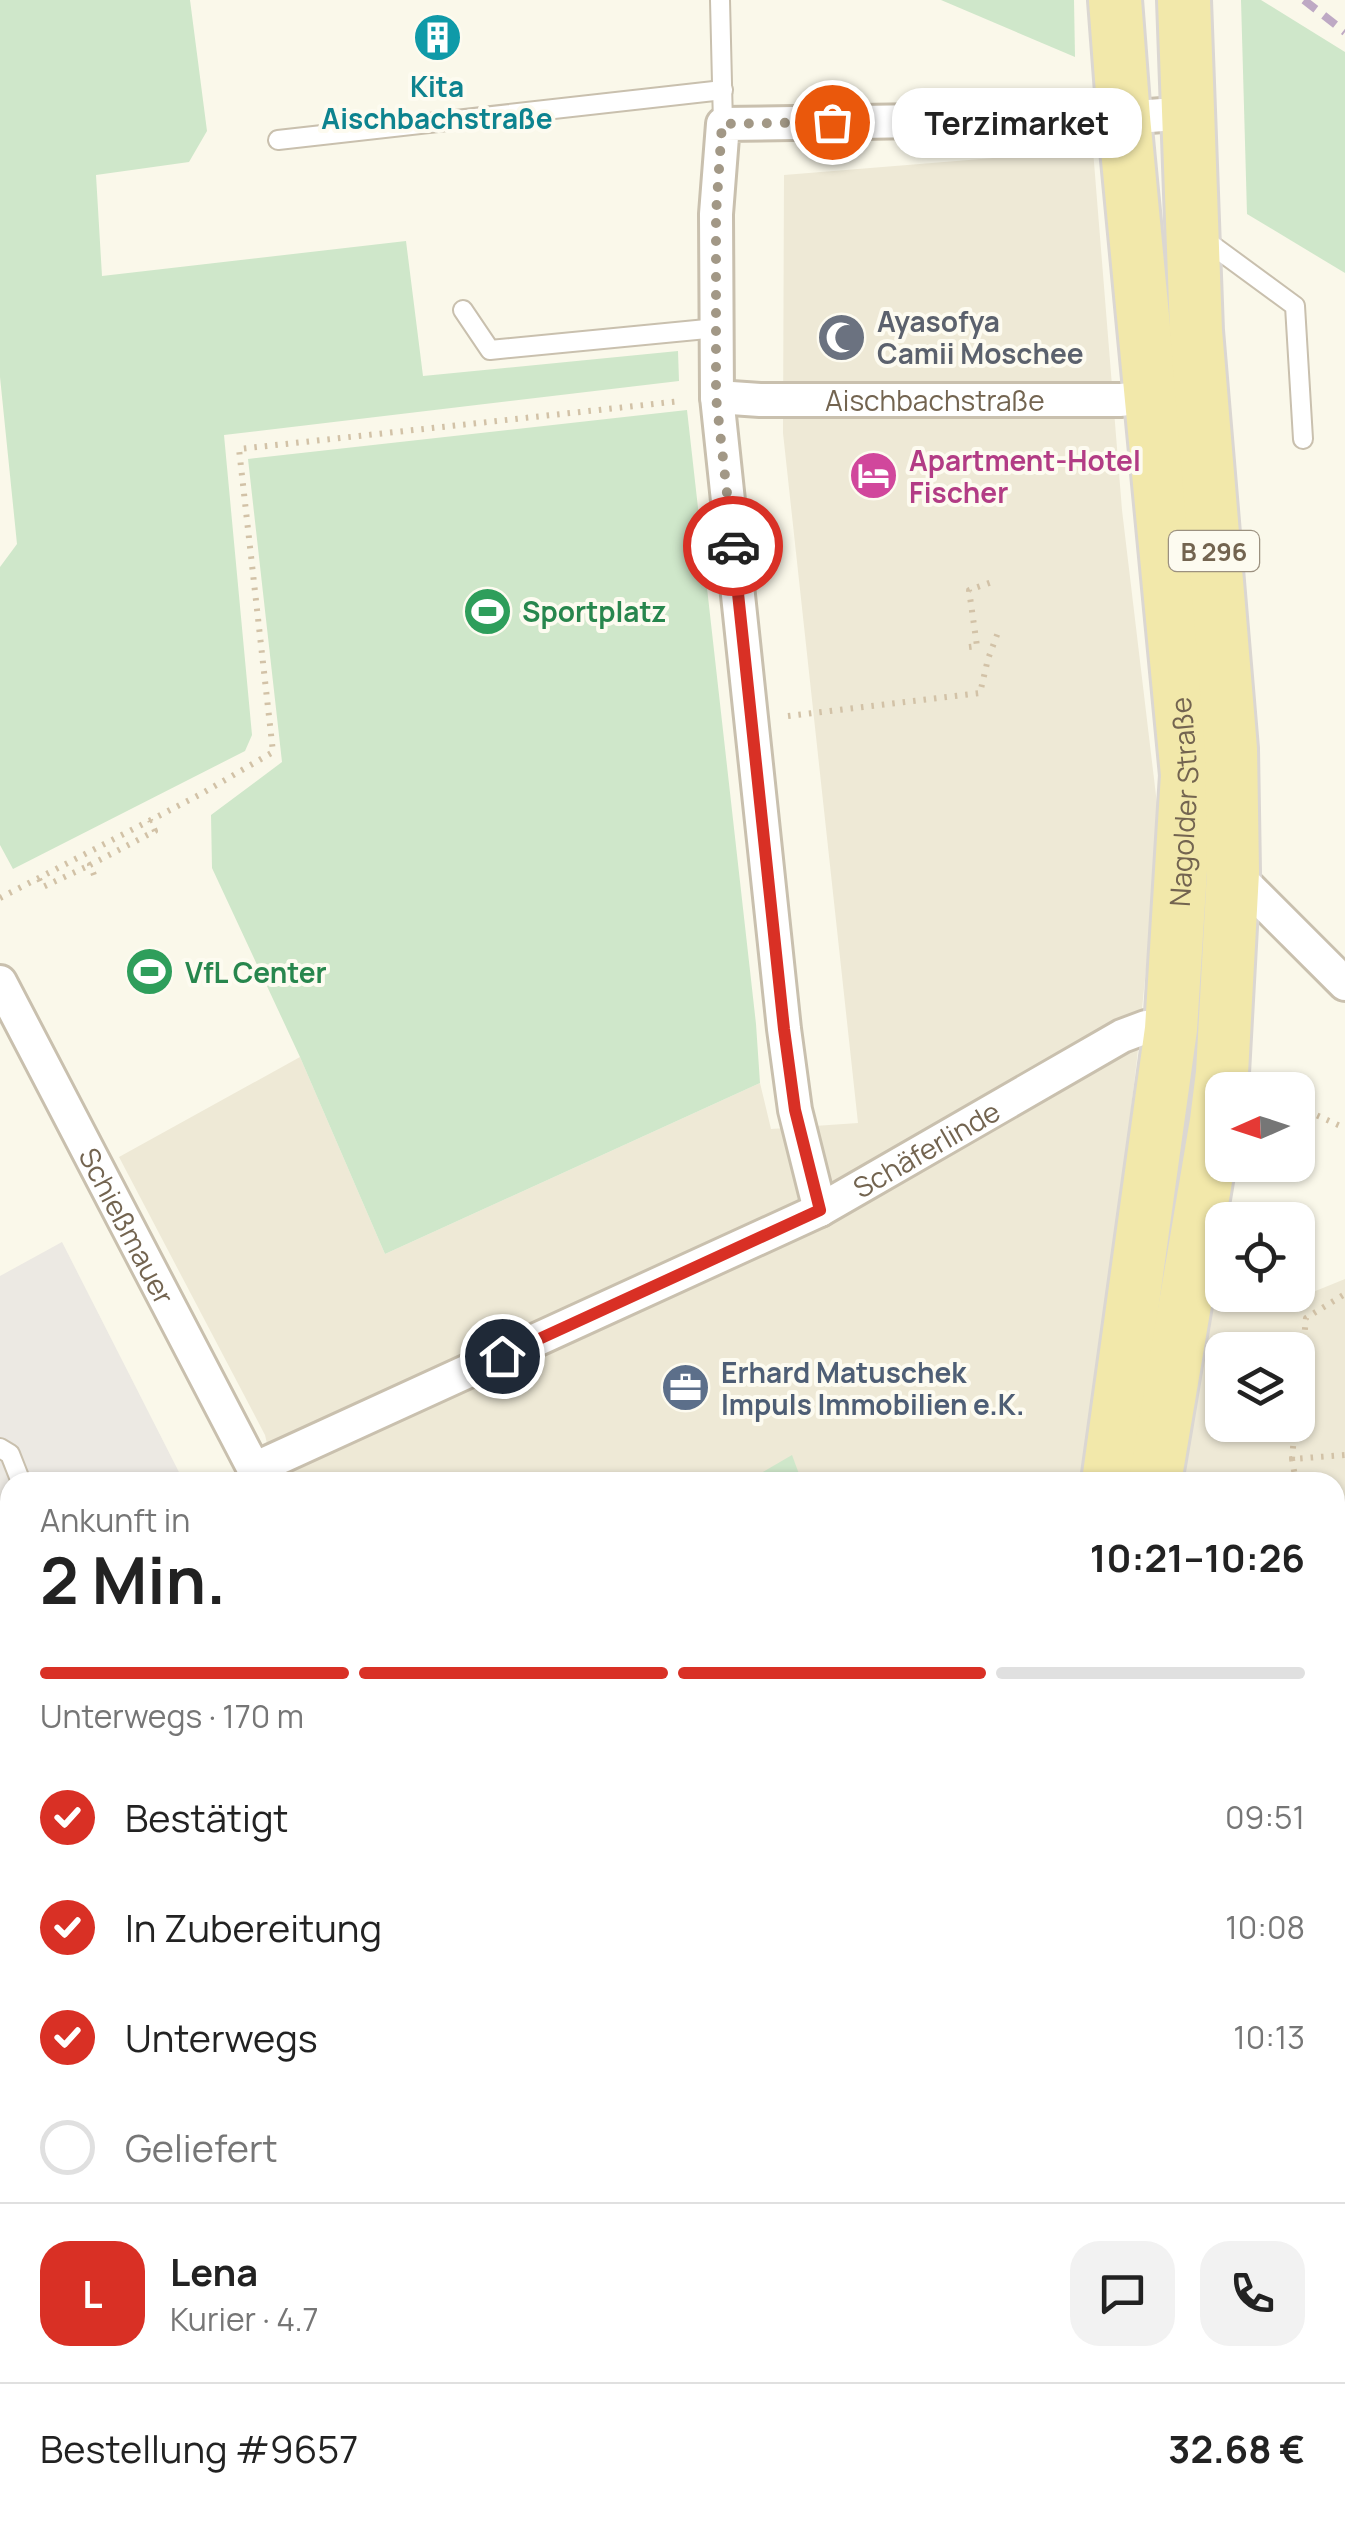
<!DOCTYPE html>
<html lang="de">
<head>
<meta charset="utf-8">
<style>
  :root { --surface:#fff; --page:#f2f2f2; --text:#222; --muted:#767676; --line:#e0e0e0; --accent:#d93025 }
  body { margin:0; font-family:Manrope,sans-serif; background:var(--page); color:var(--text); height:100vh; display:flex; flex-direction:column; font-size:38px; white-space:nowrap }
  * { box-sizing:border-box; margin:0 }
  p { font-size:32px; color:var(--muted) }
  .icon { flex:none; width:55px; height:55px; fill:none; stroke:currentColor; stroke-width:2; stroke-linecap:round; stroke-linejoin:round }
  .map { position:relative; flex:1; overflow:hidden }
  .panel { position:absolute; left:0px; top:1472px; width:1345px; height:1062px; display:flex; flex-direction:column; background:var(--surface); border-radius:30px 30px 0 0; box-shadow:0 2px 8px #0004 }
  .panel>* { flex:none }
  .needle { width:65px; rotate:267deg }
  .tools { position:absolute; left:1205px; top:1072px; display:grid; gap:20px }
  .tools a { display:grid; place-items:center; width:110px; height:110px; border-radius:20px; background:var(--surface); box-shadow:0 2px 8px #0004; font-size:50px }
  .pin { position:absolute; display:grid; place-items:center; width:85px; height:85px; color:#fff; margin:-42px; border:5px solid #fff; border-radius:50%; box-shadow:0 2px 10px #0007 }
  .courier { position:absolute; display:grid; place-items:center; width:100px; height:100px; margin:-50px; border:8px solid #d93025; border-radius:50%; background:#fff; color:#222; box-shadow:0 2px 12px #0007 }
  .bubble { position:absolute; height:70px; border-radius:30px; background:var(--surface); box-shadow:0 2px 8px #0004; font-size:32px; font-weight:700; line-height:70px; text-align:center }
  .headline em { font-style:normal; font-weight:700 }
  .headline div { display:flex; flex-direction:column-reverse }
  .headline { display:flex; align-items:center; justify-content:space-between; height:170px; padding:0 40px }
  h1 { font-size:65px; font-weight:700; line-height:75px }
  .bar { display:grid; grid-template-columns:repeat(4,1fr); gap:15px 10px; align-content:center; height:120px; padding:0 40px }
  .bar i { height:12px; border-radius:8px; background:var(--line) }
  .bar .active { background:var(--accent) }
  .bar p { grid-column:span 4 }
  .line { display:flex; align-items:center; gap:25px; padding:0 40px; border-top:2px solid var(--line) }
  .line div { flex:1 }
  .round { display:grid; place-items:center; flex:none; width:105px; height:105px; border-radius:30px; background:var(--page) }
  ol { padding:0 40px; list-style:none }
  li { display:flex; align-items:center; gap:30px; height:110px }
  li p { margin-inline-start:auto }
  li .icon { padding:10px; border-radius:50%; background:var(--accent); color:#fff; stroke-width:4 }
  li:last-child { color:var(--muted) }
  li i { width:55px; height:55px; border:5px solid var(--line); border-radius:50% }
  .map>svg:first-child { display:block }
  .residential { fill:#eee9d6; fill-rule:evenodd }
  .commercial { fill:#f6eadc }
  .industrial { fill:#ece9e3 }
  .green { fill:#cfe7ca }
  .lines { fill:none; stroke-linecap:round; stroke-linejoin:round }
  .lane-casing { stroke:#c9c0ae; stroke-width:22 }
  .street-casing { stroke:#c9c0ae; stroke-width:38 }
  .secondary-casing { stroke:#cabfaa; stroke-width:50 }
  .primary-casing { stroke:#dbd7d2; stroke-width:58 }
  .path { stroke:#d2c2a7; stroke-width:6; stroke-dasharray:2.5 8; stroke-linecap:butt }
  .lane { stroke:#fff; stroke-width:18 }
  .street { stroke:#fff; stroke-width:32 }
  .secondary { stroke:#fff; stroke-width:45 }
  .primary { stroke:#f2e8aa; stroke-width:52 }
  .rail { stroke:#bea9c4; stroke-width:8; stroke-dasharray:15 10; stroke-linecap:butt }
  .done { stroke:#a29886; stroke-width:10; stroke-dasharray:0 18 }
  .route { stroke:#d93025; stroke-width:12 }
  .labels { text-anchor:middle; dominant-baseline:central; stroke-width:8; stroke-linejoin:round; paint-order:stroke }
  .shield { fill:#fdfbf0; stroke:#9c9180; stroke-width:2.5 }
  .shield-label { font-size:25px; font-weight:bold; fill:#736450 }
  .culture-label { font-size:28px; font-weight:bold; fill:#0d838f; stroke:#fdfbf0 }
  .worship-label { font-size:28px; font-weight:bold; fill:#5b616d; stroke:#fdfbf0; text-anchor:start }
  .street-label { font-size:28px; fill:#736450; stroke:#fdfbf0 }
  .hotel-label { font-size:28px; font-weight:bold; fill:#b23c85; stroke:#fdfbf0; text-anchor:start }
  .leisure-label { font-size:28px; font-weight:bold; fill:#27864d; stroke:#fdfbf0; text-anchor:start }
  .service-label { font-size:28px; font-weight:bold; fill:#4e5e75; stroke:#fdfbf0; text-anchor:start }
</style>
</head>
<body>
<div class="map">
<svg width="1345" height="2534" viewBox="0 0 1345 2534">
  <rect width="100%" height="100%" fill="#faf8ea"/>
  <g class="residential">
    <path d="M1093,150L1122,510L1160,829L1137,1059L1111,1276L1236,1300L1286,1303L1345,1279V1983L1335,1984V1482H276L265,1435L119,1157L300,1057L385,1254L760,1083L771,1129L858,1123L783,433L784,175ZM1222,1350H1298V1425H1222Z"/>
    <path d="M90,2525H1057L1059,2534H82Z"/>
  </g>
  <path class="commercial" d="M1345,2079V2534H1214L1213,2525H1335V2083Z"/>
  <path class="industrial" d="M62,1242L184,1482H10V2519L0,2532V1276Z"/>
  <g class="green">
    <path d="M0,0H190L207,131L189,162L96,175L102,276L406,241L423,376L678,351L679,381L224,435L252,735L245,751L13,869L0,845V567L17,544L0,377Z"/>
    <path d="M941,0H1074L1075,57Z"/>
    <path d="M1241,0H1261L1345,52V273L1247,214Z"/>
    <path d="M687,410L756,1024L760,1083L385,1254L300,1057L212,868L211,815L282,762L248,459Z"/>
    <path d="M792,1455L802,1482H746Z"/>
  </g>
  <g class="lines">
    <defs>
      <g id="lane">
        <path d="M720,0L723,124"/>
        <path d="M278,140L723,90"/>
        <path d="M1201,237L1295,306L1303,439"/>
        <path d="M463,310L490,350L717,328"/>
        <path d="M0,1448L10,1454L21,1482"/>
        <path d="M1337,1551L1345,1558"/>
        <path d="M0,1989L10,1986"/>
        <path d="M599,2534V2525"/>
        <path d="M727,2534L728,2525"/>
      </g>
      <g id="street">
        <path id="s1" d="M717,397L760,400H1121L1150,396"/>
        <path d="M1233,872L1345,984"/>
        <path id="s2" d="M0,982L254,1469"/>
        <path d="M820,1210L795,1110L784,1029L717,397L716,214L723,124L1124,118L1188,113"/>
        <path id="s3" d="M254,1482V1469L820,1210L1122,1036L1146,1027L1171,1029"/>
        <path d="M1335,2017L1345,2013"/>
        <path d="M389,2525L390,2534"/>
        <path d="M48,2534L56,2525"/>
      </g>
      <g id="secondary">
        <path d="M1098,2525L1100,2534"/>
        <path d="M1157,2525L1159,2534"/>
      </g>
      <g id="primary">
        <path id="s4" d="M1108,1482L1171,1029L1187,775L1124,118L1115,0"/>
        <path d="M1155,1482L1216,1121L1222,1073L1233,872L1231,749L1196,331L1184,0"/>
        <path d="M0,2158L10,2156"/>
      </g>
    </defs>
    <use href="#lane" class="lane-casing"/>
    <use href="#street" class="street-casing"/>
    <use href="#secondary" class="secondary-casing"/>
    <use href="#primary" class="primary-casing"/>
    <g class="path">
      <path d="M969,647L977,646L969,590L995,581"/>
      <path d="M788,716L980,693L988,659L1000,627"/>
      <path d="M94,875L90,865L155,831L150,820"/>
      <path d="M39,879L43,887L90,865"/>
      <path d="M0,898L201,794L273,752L239,449L681,401"/>
      <path d="M1298,1107L1345,1128"/>
      <path d="M1298,1403L1306,1318L1345,1294"/>
      <path d="M1292,1459L1295,1425"/>
      <path d="M1296,1482L1292,1459L1345,1455"/>
      <path d="M766,2525L767,2534"/>
    </g>
    <use href="#lane" class="lane"/>
    <use href="#street" class="street"/>
    <use href="#secondary" class="secondary"/>
    <use href="#primary" class="primary"/>
    <path class="rail" d="M1304,0L1345,32"/>
  </g>
  <g class="lines">
    <path class="done" d="M733,546L716,397V214L722,124L832,122"/>
    <path class="route" d="M502,1356L820,1210L795,1110L784,1029L733,546"/>
  </g>
  <defs>
    <symbol id="building-disc" viewBox="-11 -11 22 22"><circle r="9.5" fill="#0f9aa8" stroke="#fdfbf0"/><path d="M-4-6H4V6H1V3H-1V6H-4ZM-2.5-4.3h1.7v1.8h-1.7ZM.8-4.3h1.7v1.8H.8ZM-2.5-1h1.7V.8h-1.7ZM.8-1h1.7V.8H.8Z" fill="#fff"/></symbol>
    <symbol id="mosque-disc" viewBox="-11 -11 22 22"><circle r="9.5" fill="#6b7280" stroke="#fdfbf0"/><path d="M3.5-4.9A6 6 0 1 0 3.5 4.9A5 5 0 1 1 3.5-4.9Z" fill="#fff"/></symbol>
    <symbol id="hotel-disc" viewBox="-11 -11 22 22"><circle r="9.5" fill="#d1479c" stroke="#fdfbf0"/><path d="M-6-4.5h1.5V1H6V5H4.5V3h-9V5H-6ZM-4 0a1.8 1.8 0 1 1 3.6 0ZM.5 0V-2.5h3Q6-2.5 6 0Z" fill="#fff"/></symbol>
    <symbol id="stadium-disc" viewBox="-11 -11 22 22"><circle r="9.5" fill="#2e9e5b" stroke="#fdfbf0"/><path d="M0-5a6.5 5 0 1 0 0 10a6.5 5 0 1 0 0-10ZM-3.5-1.8h7v3.6h-7Z" fill="#fff"/></symbol>
    <symbol id="office-disc" viewBox="-11 -11 22 22"><circle r="9.5" fill="#5c6f8a" stroke="#fdfbf0"/><path d="M-6-3h4V-5.5h4V-3h4V5H-6ZM-1-4.5V-3h2v-1.5ZM-6 0V1H6V0Z" fill="#fff"/></symbol>
  </defs>
  <g fill-rule="evenodd">
    <use href="#building-disc" x="410" y="10" width="55" height="55"/>
    <use href="#mosque-disc" x="814" y="310" width="55" height="55"/>
    <use href="#hotel-disc" x="846" y="448" width="55" height="55"/>
    <use href="#stadium-disc" x="460" y="584" width="55" height="55"/>
    <use href="#stadium-disc" x="122" y="944" width="55" height="55"/>
    <use href="#office-disc" x="658" y="1360" width="55" height="55"/>
  </g>
  <g class="labels">
    <rect class="shield" x="1169" y="531" width="90" height="40" rx="8"/>
    <g class="shield-label">
      <text x="1214" y="551">B 296</text>
    </g>
    <g class="culture-label">
      <text x="437" y="86">Kita<tspan x="437" dy="32">Aischbachstraße</tspan></text>
    </g>
    <g class="worship-label">
      <text x="877" y="321">Ayasofya<tspan x="877" dy="32">Camii Moschee</tspan></text>
    </g>
    <g class="street-label">
      <text stroke="none"><textPath href="#s1" startOffset="218">Aischbachstraße</textPath></text>
      <text stroke="none"><textPath href="#s4" startOffset="685">Nagolder Straße</textPath></text>
      <text stroke="none"><textPath href="#s3" startOffset="758">Schäferlinde</textPath></text>
      <text stroke="none"><textPath href="#s2" startOffset="275">Schießmauer</textPath></text>
    </g>
    <g class="hotel-label">
      <text x="909" y="460">Apartment-Hotel<tspan x="909" dy="32">Fischer</tspan></text>
    </g>
    <g class="leisure-label">
      <text x="522" y="611">Sportplatz</text>
      <text x="185" y="972">VfL Center</text>
    </g>
    <g class="service-label">
      <text x="721" y="1372">Erhard Matuschek<tspan x="721" dy="32">Impuls Immobilien e.K.</tspan></text>
    </g>
  </g>
</svg>
<div class="tools">
<a><svg class="needle" viewBox="-14 -14 28 28"><path d="M0-13l5 13h-10z" fill="#e53935"/><path d="M0 13l5-13h-10z" fill="#767676"/></svg></a>
<a><svg class="icon" aria-label="locate" viewBox="0 0 24 24"><circle cx="12" cy="12" r="6"/><path d="M12 2v4M12 18v4M2 12h4M18 12h4"/></svg></a>
<a><svg class="icon" aria-label="layers" viewBox="0 0 24 24"><path d="M12 4l9 5-9 5-9-5zM3 14l9 5 9-5"/></svg></a>
</div>
<div class="pin" style="left:832px;top:122px;background:#ea580c"><svg class="icon" aria-label="bag" viewBox="0 0 24 24"><path d="M5 8h14l-1 12H6zM9 8a3 3 0 0 1 6 0"/></svg></div>
<div class="pin" style="left:502px;top:1356px;background:#1f2937"><svg class="icon" aria-label="home" viewBox="0 0 24 24"><path d="M3 11l9-7 9 7M6 9v11h12V9"/></svg></div>
<div class="courier" style="left:733px;top:546px"><svg class="icon" aria-label="car" viewBox="0 0 24 24"><path d="M5 17H2v-5l4-1 3-4h7l3 4 3 1v5h-3M9 17h6M6 11h13"/><circle cx="7" cy="17" r="2"/><circle cx="17" cy="17" r="2"/></svg></div>
<div class="bubble" style="left:892px;top:88px;width:250px">Terzimarket</div>
<section class="panel">
<div class="headline"><div><h1>2 Min.</h1><p>Ankunft in</p></div><em>10:21–10:26</em></div>
<div class="bar"><i class="active"></i><i class="active"></i><i class="active"></i><i></i><p>Unterwegs · 170 m</p></div>
<ol>
<li><svg class="icon" aria-label="check" viewBox="0 0 24 24"><path d="M5 12l5 5 9-10"/></svg>Bestätigt<p>09:51</p></li>
<li><svg class="icon" aria-label="check" viewBox="0 0 24 24"><path d="M5 12l5 5 9-10"/></svg>In Zubereitung<p>10:08</p></li>
<li><svg class="icon" aria-label="check" viewBox="0 0 24 24"><path d="M5 12l5 5 9-10"/></svg>Unterwegs<p>10:13</p></li>
<li><i></i>Geliefert</li>
</ol>
<div class="line" style="height:180px"><b class="round" style="background:var(--accent);color:#fff">L</b><div><b>Lena</b><p>Kurier · 4.7</p></div><a class="round"><svg class="icon" aria-label="chat" viewBox="0 0 24 24"><path d="M4 5h16v11H9l-5 4z"/></svg></a><a class="round"><svg class="icon" aria-label="phone" viewBox="0 0 24 24"><path d="M5 4h4l2 5-3 2q2 4 5 5l2-3 5 2v4C11 20 4 13 5 4z"/></svg></a></div>
<div class="line" style="height:130px"><div>Bestellung #9657</div><b>32.68 €</b></div>
</section>
</div>
</body>
</html>
